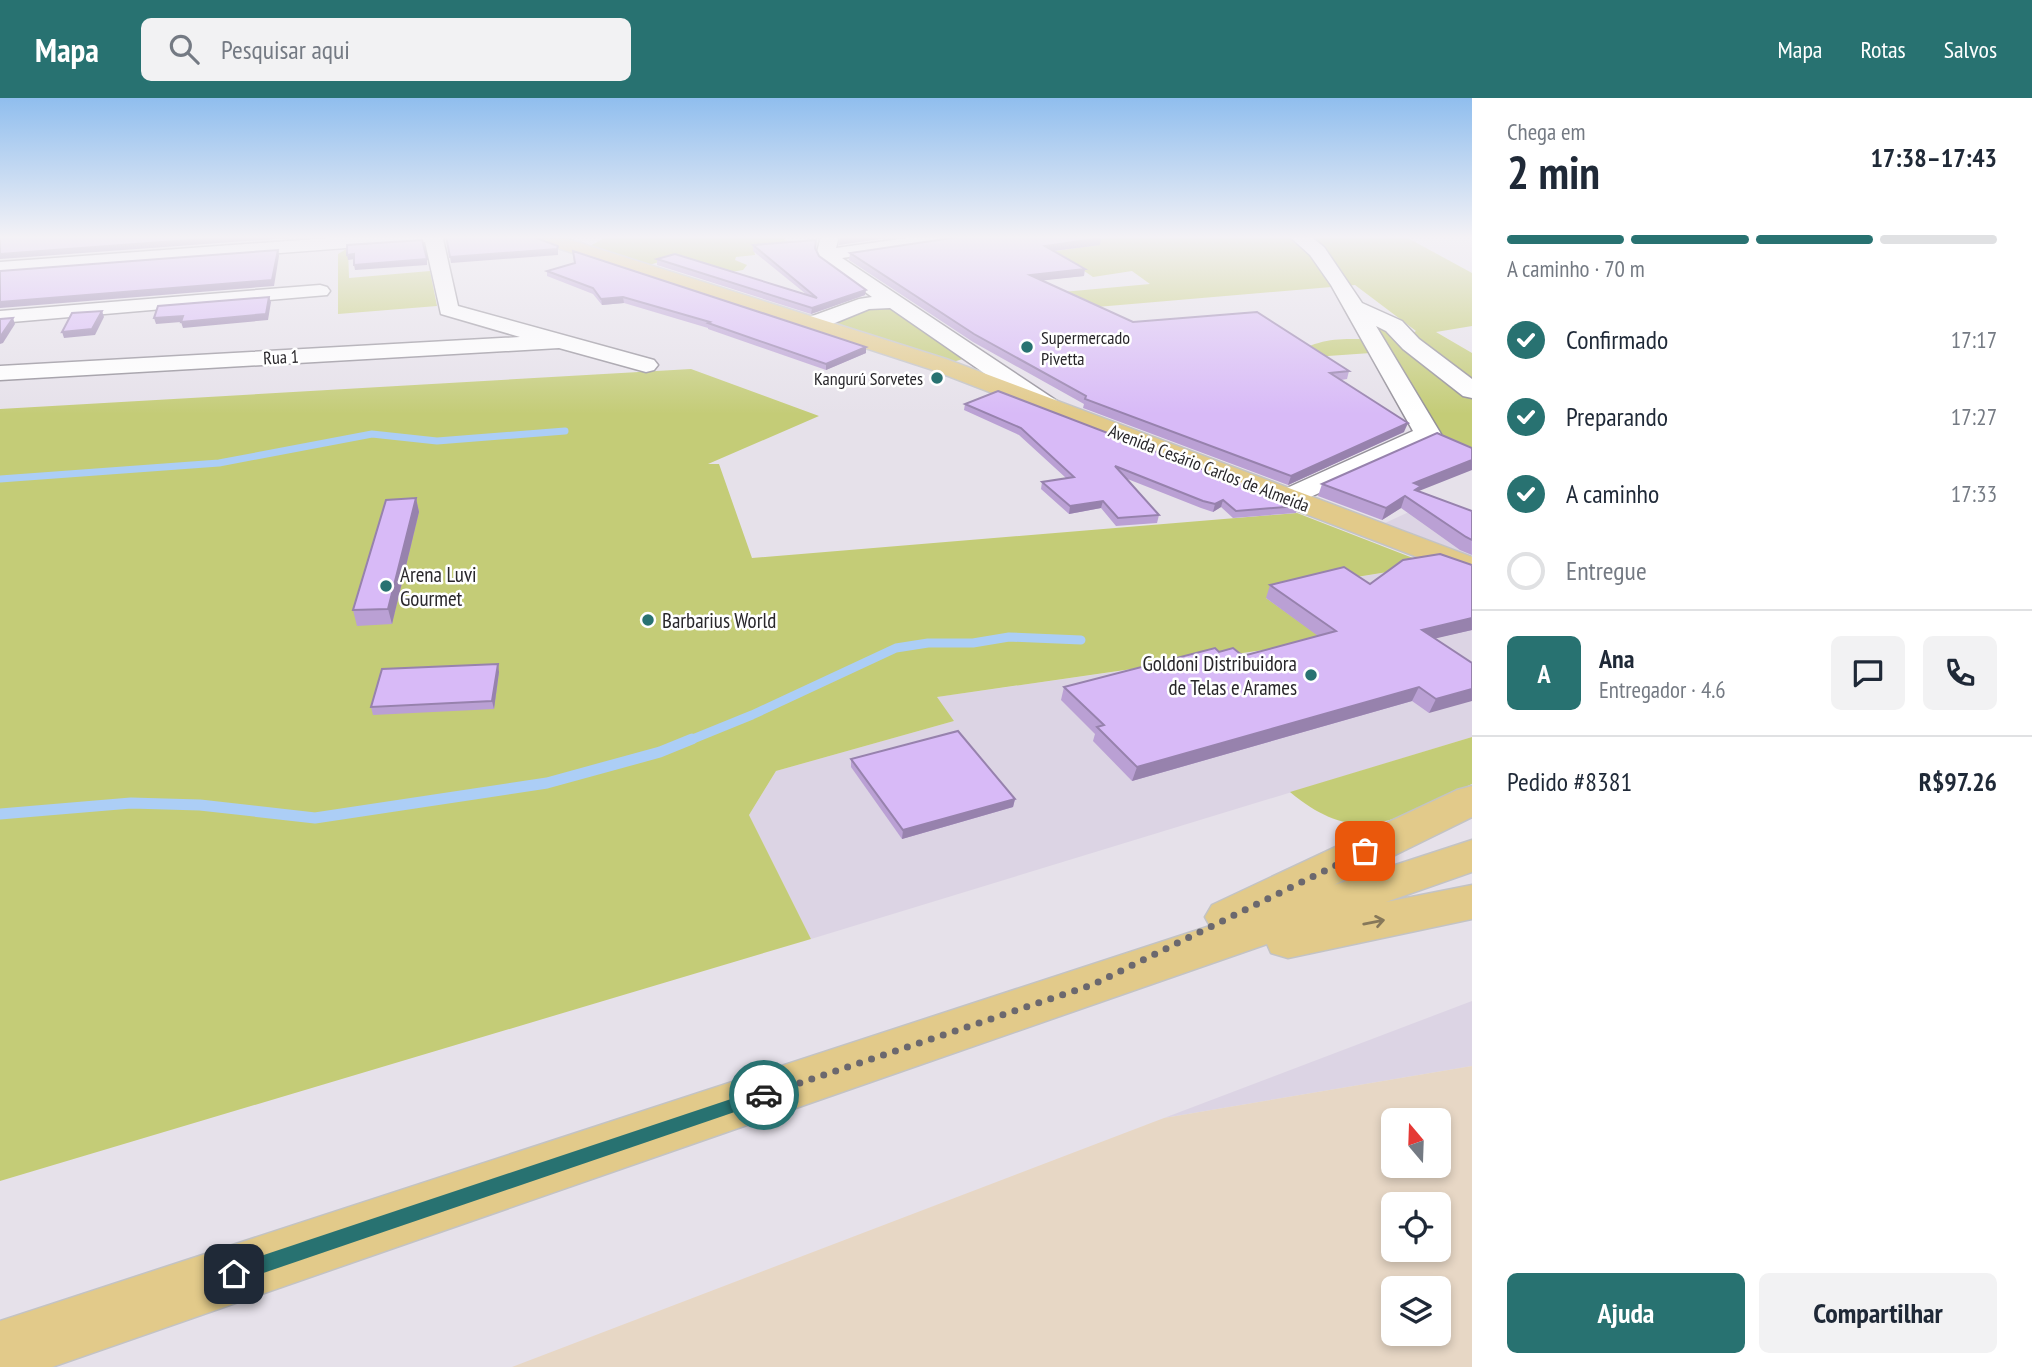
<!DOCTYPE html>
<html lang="pt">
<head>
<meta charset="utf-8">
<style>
  :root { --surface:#fff; --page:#f2f2f3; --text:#1f2937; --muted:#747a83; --line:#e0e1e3; --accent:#287271 }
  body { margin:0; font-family:"PT Sans Narrow",sans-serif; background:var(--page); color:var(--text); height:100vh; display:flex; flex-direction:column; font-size:26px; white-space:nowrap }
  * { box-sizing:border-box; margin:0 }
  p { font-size:23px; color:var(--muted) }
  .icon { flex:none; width:38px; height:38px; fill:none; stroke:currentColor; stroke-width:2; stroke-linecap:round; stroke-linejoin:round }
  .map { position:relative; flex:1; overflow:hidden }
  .panel { display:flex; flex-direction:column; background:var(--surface); width:560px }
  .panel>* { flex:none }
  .needle { width:46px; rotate:341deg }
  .fabs { position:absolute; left:1381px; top:1010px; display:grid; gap:14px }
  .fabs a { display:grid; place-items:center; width:70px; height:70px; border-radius:10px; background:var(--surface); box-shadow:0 4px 10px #0003; font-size:35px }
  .pin { position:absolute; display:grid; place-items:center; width:60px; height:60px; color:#fff; margin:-30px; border-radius:14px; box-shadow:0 4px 10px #0006 }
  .courier { position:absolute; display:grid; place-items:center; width:70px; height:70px; margin:-35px; border:5px solid #287271; border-radius:50%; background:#fff; color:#222; box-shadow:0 2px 9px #0007 }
  .overview em { font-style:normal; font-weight:700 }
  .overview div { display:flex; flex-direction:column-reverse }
  .overview { display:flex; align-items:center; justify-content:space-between; height:119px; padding:0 35px }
  h1 { font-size:46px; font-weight:700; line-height:52px }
  .bar { display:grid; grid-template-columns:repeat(4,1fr); gap:10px 7px; align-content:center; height:84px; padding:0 35px }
  .bar i { height:9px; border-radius:5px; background:var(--line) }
  .bar .active { background:var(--accent) }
  .bar p { grid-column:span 4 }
  .line { display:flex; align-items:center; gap:18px; padding:0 35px; border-top:2px solid var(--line) }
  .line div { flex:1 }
  .round { display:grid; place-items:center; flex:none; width:74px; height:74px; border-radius:10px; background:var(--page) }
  ol { padding:0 35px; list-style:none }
  li { display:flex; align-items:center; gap:21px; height:77px }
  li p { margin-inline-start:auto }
  li .icon { padding:7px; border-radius:50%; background:var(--accent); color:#fff; stroke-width:4 }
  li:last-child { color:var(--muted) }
  li i { width:38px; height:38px; border:4px solid var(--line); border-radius:50% }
  .button { display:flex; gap:14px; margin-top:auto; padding:14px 35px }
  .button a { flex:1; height:80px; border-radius:10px; background:var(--accent); color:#fff; font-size:28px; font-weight:700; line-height:80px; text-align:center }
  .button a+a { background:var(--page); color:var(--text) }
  header { display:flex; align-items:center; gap:42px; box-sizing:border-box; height:98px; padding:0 35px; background:var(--accent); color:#fff }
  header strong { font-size:33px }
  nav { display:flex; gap:38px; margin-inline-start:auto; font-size:24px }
  .search { width:490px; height:63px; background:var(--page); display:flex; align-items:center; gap:18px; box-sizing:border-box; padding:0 24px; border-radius:10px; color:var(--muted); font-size:26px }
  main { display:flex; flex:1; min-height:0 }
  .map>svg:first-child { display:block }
  .built { fill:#dcd4e4 }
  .industrial { fill:#e7d7c5; fill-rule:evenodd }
  .green { fill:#c4cc77 }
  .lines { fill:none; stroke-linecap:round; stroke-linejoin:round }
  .stream-far2 { stroke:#accef6; stroke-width:7 }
  .stream-far1 { stroke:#accef6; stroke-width:9 }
  .stream { stroke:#accef6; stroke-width:11 }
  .minor-casing { stroke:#949099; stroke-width:3 }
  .major-casing { stroke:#c3c3c4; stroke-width:3 }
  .minor { fill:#fff; fill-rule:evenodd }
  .major { fill:#e2ca8a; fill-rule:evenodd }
  .wall { fill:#baa0d4 }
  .shaded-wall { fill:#9782ad }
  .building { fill:#d8baf7; stroke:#9782ad; stroke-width:2 }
  .oneway { stroke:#86785a }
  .route { fill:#287271 }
  .done { stroke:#6b686e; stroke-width:7; stroke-dasharray:0 12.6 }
  .poi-dot { fill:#287271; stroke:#fff; stroke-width:2.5 }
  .labels { text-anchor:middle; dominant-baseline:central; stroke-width:5; stroke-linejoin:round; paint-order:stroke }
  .far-poi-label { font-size:18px; fill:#29272b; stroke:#fff; text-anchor:start }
  .far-street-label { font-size:18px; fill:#29272b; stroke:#fff }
  .poi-label { font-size:21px; fill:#29272b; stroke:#fff; text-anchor:start }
</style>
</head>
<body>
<header>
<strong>Mapa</strong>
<div class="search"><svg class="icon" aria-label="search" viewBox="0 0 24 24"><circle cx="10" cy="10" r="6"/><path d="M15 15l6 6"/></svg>Pesquisar aqui</div>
<nav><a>Mapa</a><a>Rotas</a><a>Salvos</a></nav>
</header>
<main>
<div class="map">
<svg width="1472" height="1269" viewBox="0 0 1472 1269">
  <rect width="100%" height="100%" fill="#e6e1ea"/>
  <g class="built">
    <path d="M1435,402L1472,415V458L1385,425Z"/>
    <path d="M1431,467L1472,483V639L811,841L749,717L776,673L954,623L936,599L1325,544L1266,500L1339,482Z"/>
    <path d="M1472,903V968L1164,1020Z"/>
  </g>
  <path class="industrial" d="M1472,968V1269H512L1164,1020ZM1393,1022H1438V1068H1393ZM1393,1106H1438V1152H1393ZM1393,1190H1438V1236H1393Z"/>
  <g class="green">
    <path d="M608,138H779L791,145L754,152L755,157L736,159L735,162L747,167L743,172L726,175L666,162L649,167L590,148Z"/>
    <path d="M1081,138H1404L1472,175V228L1436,234L1472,255V352L1444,339L1410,285L1385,254L1285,261C1319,239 1339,240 1379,242L1370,219L1399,244L1416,233L1355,187L1085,210L1052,195L1150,186L1132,173L1093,179L1055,153L1098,147Z"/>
    <path d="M348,150L349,180L430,173L437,208L338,216V156Z"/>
    <path d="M874,207L892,208L966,260L953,264L838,228L837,224Z"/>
    <path d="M691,271L819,318L708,366H719L752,460L1297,415L1431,467L1344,481L1266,500L1326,543L937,599L954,623L776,673L749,717L811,841L0,1083V311Z"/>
    <path d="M1472,639V686C1401,718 1360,753 1290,694Z"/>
  </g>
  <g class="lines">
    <path class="stream-far2" d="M0,381L219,365L372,336L437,343L565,333"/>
    <path class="stream-far1" d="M688,643L752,617L896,550L928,545H973L1009,539L1081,542"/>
    <path class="stream" d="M0,716L131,705L200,707L315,720L547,685L660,654L692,641"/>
    <defs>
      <g id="minor">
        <path d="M357,138H445L443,141L458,208L654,262L658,267L654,272L646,274L559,250L0,282V268L520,239L441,216L425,144L0,176V164Z"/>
        <path d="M821,138H839L836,150L921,138H972L963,143L842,160L1060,305L1064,310L1060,315L1051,318L1042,315L890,210L869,211L820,231H804L801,226L804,221L859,201L872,199L820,161L817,154Z"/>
        <path d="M1289,138H1310L1324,149L1362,205L1402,223L1419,241L1472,281V300L1463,298L1403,251L1386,233L1376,228L1441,336L1437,342L1288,409L1278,406L1274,400L1278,394L1413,333L1331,187L1310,157Z"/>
        <path d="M320,187L327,189L330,193L327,197L0,225V213Z"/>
      </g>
      <g id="major">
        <path d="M530,138H558L946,261L1472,459V480L930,271L533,142Z"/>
        <path d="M1472,688V719L1334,787L1472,742V774L1386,804L1472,787V821L1288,860L1271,855L1267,846L52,1269H0V1223L1210,828L1205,819L1212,807L1457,692Z"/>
      </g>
    </defs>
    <use href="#minor" class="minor-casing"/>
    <use href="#major" class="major-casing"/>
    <use href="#minor" class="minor"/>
    <use href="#major" class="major"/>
  </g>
  <g class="wall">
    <path d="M753,147L815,151L819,158L865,197L811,216L657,167V161L806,196L753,153Z"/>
    <path d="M1100,147L1054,153L1084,178L1042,182L1133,224L1349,273L1347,281L1341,282L1404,334L1288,387L1083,310L1084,306L973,244L849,162L850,155Z"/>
    <path d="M547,173L866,255L826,272L708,231V230L624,205L602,207L593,196L547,178Z"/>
    <path d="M965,306L1298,408L1296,415L1233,420L1221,409L1213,414L1201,410L1125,380L1159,417L1157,425L1116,428L1101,410L1069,416L1041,391L1042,384L1066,380L1019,337L964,312Z"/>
    <path d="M1322,386L1419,393L1472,413V457L1460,452L1401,410L1382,422L1318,398Z"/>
    <path d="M416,400L419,414L392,526L357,528L353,512Z"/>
    <path d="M1370,486L1472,532L1435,540L1472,565L1429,615L1412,603L1132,683L1093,643L1095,636L1061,602L1064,589L1219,554L1243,558L1318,538L1266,500L1270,487Z"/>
    <path d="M499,574L494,611L373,617L371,609Z"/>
    <path d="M851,661L1015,701L1013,709L902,741L851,669Z"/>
  </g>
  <g class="shaded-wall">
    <path d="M243,138H316L0,161V156Z"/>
    <path d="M853,138H900L839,147L840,140Z"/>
    <path d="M1101,140L1100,147L1044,154L1045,148Z"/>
    <path d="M558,148V157L451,165L450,159Z"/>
    <path d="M278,152L279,158L274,188L0,210V204Z"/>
    <path d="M354,156L355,161L348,162L347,157Z"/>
    <path d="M427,161V167L355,172L354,167Z"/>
    <path d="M1085,171L1084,178L1029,184L1030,177Z"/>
    <path d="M866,192L865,197L811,216L812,210Z"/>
    <path d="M269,199L271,204L268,222L183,230L181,224L156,226L154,220L183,218Z"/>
    <path d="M623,199L624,205L602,207L601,201Z"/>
    <path d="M102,213L104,219L95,237L64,240L62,234Z"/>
    <path d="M13,220L15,226L3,245L0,246V239Z"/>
    <path d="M866,249V255L826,272V266Z"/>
    <path d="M1408,325L1404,334L1288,387L1291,378Z"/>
    <path d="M1472,362V372L1419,393L1417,400L1414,385Z"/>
    <path d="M1405,398L1401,410L1382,422L1386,410Z"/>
    <path d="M416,400L419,414L392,526L388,511Z"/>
    <path d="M1223,402L1221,409L1213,414L1215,406Z"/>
    <path d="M1103,403L1101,410L1069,416L1070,408Z"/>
    <path d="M1472,520V532L1416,545L1422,532Z"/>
    <path d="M498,566L499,574L494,611L492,603Z"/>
    <path d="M1419,589L1412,603L1132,683L1137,669Z"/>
    <path d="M1472,591V603L1429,615L1436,601Z"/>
    <path d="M1015,701L1013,709L902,741L903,732Z"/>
  </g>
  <g class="building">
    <path d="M0,138H243L0,156Z"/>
    <path d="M446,138H531L558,148L557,151L450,159Z"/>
    <path d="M965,138H1097L1101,140L1045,148L1085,171L1030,177L1133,224L1257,214L1349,273L1330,275L1408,325L1291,378L1085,301L1086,298L974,236L850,155Z"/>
    <path d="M422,142L427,161L354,167V156L347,157V147Z"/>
    <path d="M816,142L815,150L819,158L866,192L812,210L657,161L675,156L817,200L753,147Z"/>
    <path d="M278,152L272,182L0,204V173Z"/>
    <path d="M573,153L866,249L826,266L708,225L710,224L623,199L601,201L593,190L547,173L575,165Z"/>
    <path d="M269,199L266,216L181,224L183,218L154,220L158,208Z"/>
    <path d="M102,213L92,231L62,234L72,215Z"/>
    <path d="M13,220L0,239V221Z"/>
    <path d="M998,293L1298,408L1236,413L1223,402L1215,406L1203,403L1115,368L1159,417L1118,420L1103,403L1070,408L1042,384L1074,379L1021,330L965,306Z"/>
    <path d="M1437,335L1472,350V362L1414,385L1421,388L1415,392L1472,413V442L1466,439L1405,398L1386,410L1322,386Z"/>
    <path d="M416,400L388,511L353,512L386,402Z"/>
    <path d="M1440,456L1472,467V520L1422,532L1472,565V591L1436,601L1419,589L1137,669L1097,629L1104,627L1064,589L1215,550L1219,554L1233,550L1243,558L1336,533L1270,487L1344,469L1370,486L1403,462Z"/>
    <path d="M498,566L492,603L371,609L382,571Z"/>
    <path d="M958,633L1015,701L903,732L851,661Z"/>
  </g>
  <defs><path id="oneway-shaft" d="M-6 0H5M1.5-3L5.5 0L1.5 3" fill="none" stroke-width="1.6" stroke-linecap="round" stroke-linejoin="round" transform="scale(1.75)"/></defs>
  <use class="oneway" href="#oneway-shaft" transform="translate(1374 824) rotate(-11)"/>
  <linearGradient id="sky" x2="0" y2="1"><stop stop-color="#90beee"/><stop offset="0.44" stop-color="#f4f2f6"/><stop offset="1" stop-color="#f4f2f6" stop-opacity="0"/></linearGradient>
  <rect width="1472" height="316" fill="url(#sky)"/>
  <path class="route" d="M764,990L769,992L771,997L769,1002L764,1004L234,1185L227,1183L225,1176L227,1170L234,1167Z"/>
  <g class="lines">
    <path class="done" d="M764,997L1092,887L1365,753"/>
  </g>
  <g class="poi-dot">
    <circle cx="1027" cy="249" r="7"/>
    <circle cx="937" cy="280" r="7"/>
    <circle cx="386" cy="488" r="7"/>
    <circle cx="648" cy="522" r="7"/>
    <circle cx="1311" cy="577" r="7"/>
  </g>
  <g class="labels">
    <g class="far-poi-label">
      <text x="1041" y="239">Supermercado<tspan x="1041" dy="21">Pivetta</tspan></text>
      <text x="923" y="280" text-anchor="end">Kangurú Sorvetes</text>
    </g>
    <g class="far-street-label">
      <text transform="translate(281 259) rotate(-3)">Rua 1</text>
      <text transform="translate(1209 370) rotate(21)">Avenida Cesário Carlos de Almeida</text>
    </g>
    <g class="poi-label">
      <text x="400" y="476">Arena Luvi<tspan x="400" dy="24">Gourmet</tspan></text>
      <text x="662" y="522">Barbarius World</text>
      <text x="1297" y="565" text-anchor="end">Goldoni Distribuidora<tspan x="1297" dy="24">de Telas e Arames</tspan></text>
    </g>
  </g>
</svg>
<div class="fabs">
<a><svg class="needle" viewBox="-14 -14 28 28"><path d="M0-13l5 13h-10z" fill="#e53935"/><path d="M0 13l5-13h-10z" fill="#747a83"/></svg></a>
<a><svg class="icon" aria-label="locate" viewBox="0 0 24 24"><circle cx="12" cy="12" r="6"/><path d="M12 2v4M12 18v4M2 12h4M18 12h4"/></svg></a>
<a><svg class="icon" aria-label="layers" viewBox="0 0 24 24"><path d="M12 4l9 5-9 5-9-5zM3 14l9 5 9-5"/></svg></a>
</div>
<div class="pin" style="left:1365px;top:753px;background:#ea580c"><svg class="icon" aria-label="bag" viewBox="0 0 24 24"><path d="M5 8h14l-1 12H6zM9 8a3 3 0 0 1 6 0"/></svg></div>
<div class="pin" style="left:234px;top:1176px;background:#1f2937"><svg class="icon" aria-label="home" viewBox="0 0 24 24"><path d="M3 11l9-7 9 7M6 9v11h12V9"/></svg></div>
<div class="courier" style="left:764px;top:997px"><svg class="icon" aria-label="car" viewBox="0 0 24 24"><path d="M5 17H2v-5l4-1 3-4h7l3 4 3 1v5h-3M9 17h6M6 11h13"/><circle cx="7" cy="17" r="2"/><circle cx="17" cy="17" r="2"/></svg></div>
</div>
<section class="panel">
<div class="overview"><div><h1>2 min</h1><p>Chega em</p></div><em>17:38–17:43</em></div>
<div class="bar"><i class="active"></i><i class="active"></i><i class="active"></i><i></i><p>A caminho · 70 m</p></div>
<ol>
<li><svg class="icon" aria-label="check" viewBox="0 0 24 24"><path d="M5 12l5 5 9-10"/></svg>Confirmado<p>17:17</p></li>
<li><svg class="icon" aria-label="check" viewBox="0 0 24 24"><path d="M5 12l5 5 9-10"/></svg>Preparando<p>17:27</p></li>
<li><svg class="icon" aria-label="check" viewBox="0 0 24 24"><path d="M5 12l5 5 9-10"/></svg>A caminho<p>17:33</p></li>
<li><i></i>Entregue</li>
</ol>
<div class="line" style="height:126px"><b class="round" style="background:var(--accent);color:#fff">A</b><div><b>Ana</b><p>Entregador · 4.6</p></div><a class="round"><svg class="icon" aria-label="chat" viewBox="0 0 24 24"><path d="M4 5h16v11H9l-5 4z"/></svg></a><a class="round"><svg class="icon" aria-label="phone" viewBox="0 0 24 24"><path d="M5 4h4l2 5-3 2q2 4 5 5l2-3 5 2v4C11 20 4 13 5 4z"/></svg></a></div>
<div class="line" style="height:91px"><div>Pedido #8381</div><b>R$97.26</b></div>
<div class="button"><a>Ajuda</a><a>Compartilhar</a></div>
</section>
</main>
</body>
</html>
